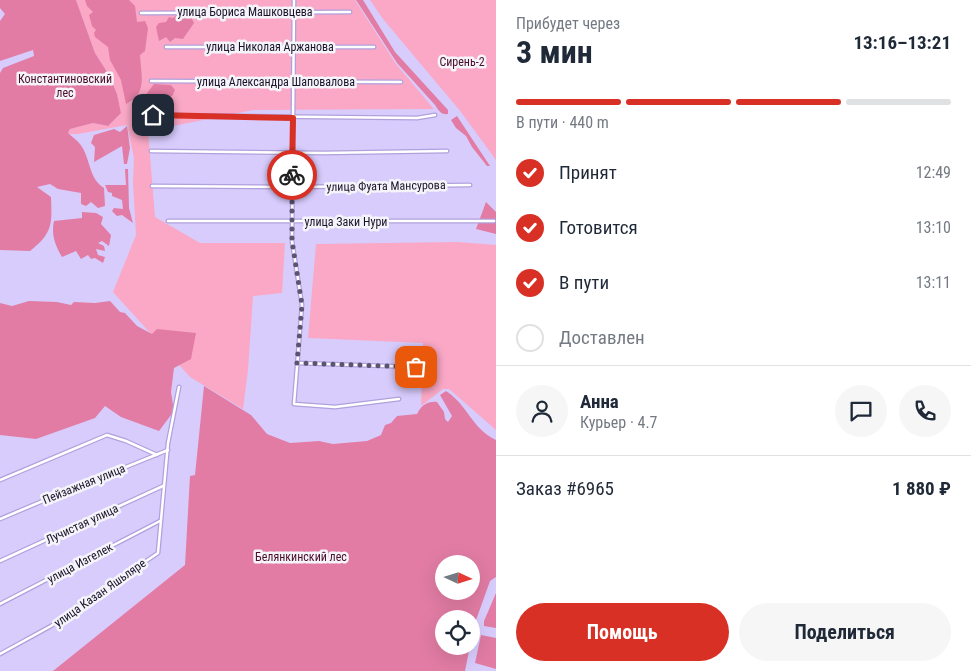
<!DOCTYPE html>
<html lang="ru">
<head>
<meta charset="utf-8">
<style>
  :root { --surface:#fff; --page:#f6f6f7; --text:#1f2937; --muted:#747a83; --line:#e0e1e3; --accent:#d93025 }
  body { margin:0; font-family:"Roboto Condensed",sans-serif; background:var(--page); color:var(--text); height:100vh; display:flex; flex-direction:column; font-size:19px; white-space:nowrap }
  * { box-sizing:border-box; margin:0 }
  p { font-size:16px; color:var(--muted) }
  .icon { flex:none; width:28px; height:28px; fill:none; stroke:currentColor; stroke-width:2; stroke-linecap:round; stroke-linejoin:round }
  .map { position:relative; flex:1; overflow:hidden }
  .side { display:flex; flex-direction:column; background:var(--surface); width:475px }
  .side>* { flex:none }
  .needle { width:32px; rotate:94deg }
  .buttons { position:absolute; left:435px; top:555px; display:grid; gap:10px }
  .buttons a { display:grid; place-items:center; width:45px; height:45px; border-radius:50%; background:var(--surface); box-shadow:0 5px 20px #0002; font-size:25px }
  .pin { position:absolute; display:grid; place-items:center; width:42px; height:42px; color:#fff; margin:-21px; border-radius:10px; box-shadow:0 2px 8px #0006 }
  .courier { position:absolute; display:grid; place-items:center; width:50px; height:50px; margin:-25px; border:4px solid #d93025; border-radius:50%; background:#fff; color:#222; box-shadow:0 1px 6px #0007 }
  .overview em { font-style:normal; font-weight:700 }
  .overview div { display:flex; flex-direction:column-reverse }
  .overview { display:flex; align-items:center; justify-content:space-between; height:85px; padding:0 20px }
  h1 { font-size:32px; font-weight:700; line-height:38px }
  .bar { display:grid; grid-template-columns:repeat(4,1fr); gap:8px 5px; align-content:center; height:60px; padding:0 20px }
  .bar i { height:6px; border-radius:4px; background:var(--line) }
  .bar .on { background:var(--accent) }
  .bar p { grid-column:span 4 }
  .line { display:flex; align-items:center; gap:12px; padding:0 20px; border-top:1px solid var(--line) }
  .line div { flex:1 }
  .round { display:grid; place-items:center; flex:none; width:52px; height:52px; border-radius:26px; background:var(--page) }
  ol { padding:0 20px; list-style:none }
  li { display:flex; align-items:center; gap:15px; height:55px }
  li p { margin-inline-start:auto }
  li .icon { padding:5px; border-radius:50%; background:var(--accent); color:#fff; stroke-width:4 }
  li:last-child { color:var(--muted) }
  li i { width:28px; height:28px; border:2px solid var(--line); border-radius:50% }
  .button { display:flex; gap:10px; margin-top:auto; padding:10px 20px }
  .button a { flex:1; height:58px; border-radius:30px; background:var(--accent); color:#fff; font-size:20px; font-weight:700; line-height:58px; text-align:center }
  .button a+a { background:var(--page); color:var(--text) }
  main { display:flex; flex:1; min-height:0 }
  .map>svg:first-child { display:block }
  .green { fill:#faa8c6 }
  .forest { fill:#e27ca4; fill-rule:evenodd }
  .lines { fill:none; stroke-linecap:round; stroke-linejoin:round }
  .minor-casing { stroke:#b0a0dc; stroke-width:5 }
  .minor { stroke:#fff; stroke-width:2.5 }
  .done { stroke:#5b5372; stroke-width:5; stroke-dasharray:0 9 }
  .route { stroke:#d93025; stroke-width:6 }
  .labels { text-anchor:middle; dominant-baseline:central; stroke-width:5; stroke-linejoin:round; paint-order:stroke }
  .street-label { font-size:12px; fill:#181227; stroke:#f5f4fa }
  .park-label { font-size:12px; fill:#4c0d2b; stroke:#f5f4fa }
</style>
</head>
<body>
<main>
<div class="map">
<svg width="496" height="671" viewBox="0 0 496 671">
  <rect width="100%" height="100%" fill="#d8ccfd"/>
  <g class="green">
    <path d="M76,0H355L396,64L434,109L253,110L148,131L155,217L200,243H285L282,293L253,296L248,370L243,409L190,377L113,292L136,235L133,183L134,158L127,125L78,134H68L70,129L93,123L108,126L121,113L117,94L109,75L95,53Z"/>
    <path d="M370,0H496V160L461,112L383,19Z"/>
    <path d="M457,242L496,245V430L449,389H443L421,406L423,343L308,338L316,244Z"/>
  </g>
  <g class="forest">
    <path d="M0,0H76L95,53L109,75L117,94L121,113L108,126L93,123L70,129L68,133C72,137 77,140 80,144C91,158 88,178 104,188L105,206L98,208L91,202L86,206L81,204V193L58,189L50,184L37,187L51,197C52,224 53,233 30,251L0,250V73L3,68L34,56L33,50L0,61V21L5,14L0,8Z"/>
    <path d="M85,0H129L135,6L137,22L145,21L148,28L145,51L140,55C141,76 148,93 126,104L121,80L110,60L108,47L95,37L94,33L96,30L92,26L89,15L93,12L87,6Z"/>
    <path d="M356,0H363L395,52L448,110V114C441,115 439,111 435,105L397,63Z"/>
    <path d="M178,14L191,17L194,23L183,39L175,38L170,42L166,37L159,41L156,27L159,23L166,22L169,17L173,18Z"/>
    <path d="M154,84L171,85L175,90L172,96L148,98L144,105L146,124L135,118L134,110Z"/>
    <path d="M457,116L490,166H487L472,147L466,136L456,128L451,120Z"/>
    <path d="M127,126L130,148L127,164H124L122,146L94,162L95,147L91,143L94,135L114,129L120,132Z"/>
    <path d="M125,169H128L129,208L133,223L122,215L117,216L112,211L114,208L123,209L122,200L112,196V193L108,192L105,185H126Z"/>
    <path d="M486,202L496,212V234L476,229Z"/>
    <path d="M82,212L96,213L103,217L101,224L111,235L109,246L102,241L98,243L104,246L105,251L96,249L98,255L105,257L103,263L95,258L91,259L88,255L81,259L76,251L62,257C55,245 51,234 54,221L82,218Z"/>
    <path d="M29,301L57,302L71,305L74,302L95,303L110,301L120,312L125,313L137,326L152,334L157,329L196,333L191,359L174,368L171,392L174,411L159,431L121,417L105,406L95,418L36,439L0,435V303L12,306Z"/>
    <path d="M204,386L251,415L267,434L290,443L319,441L333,444L367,441L381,435L385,425L391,423L397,416L417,414C421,406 427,401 437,402L444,412L445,419L448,422L452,416L440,395L446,391C467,404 472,429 496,440V577L490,581L476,620L471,640V619H444V646H470L465,671H53L185,565L190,476L195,475ZM444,564H471V591H444Z"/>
    <path d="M496,593V628L484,626V621Z"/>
    <path d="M481,635L496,638V669L475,663Z"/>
  </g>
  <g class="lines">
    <defs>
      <g id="minor">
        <path d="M294,0L292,241L302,305L294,404L335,407L399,399"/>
        <path d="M141,13L350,12"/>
        <path d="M166,47H374"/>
        <path d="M151,81L401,82"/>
        <path d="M153,115L417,118L435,115"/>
        <path d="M151,151L324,153L447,151"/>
        <path d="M152,186L292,187L470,185"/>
        <path d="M168,221H494"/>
        <path d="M297,363L416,367"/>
        <path d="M0,480L107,435L126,441L157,455"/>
        <path d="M0,519L57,495L168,450"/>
        <path d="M0,561L163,486"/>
        <path d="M0,604L160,521"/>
        <path d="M0,654L51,626L158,553L168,443L179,387"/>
      </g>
    </defs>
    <use href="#minor" class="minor-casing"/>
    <use href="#minor" class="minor"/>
  </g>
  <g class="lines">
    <path class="done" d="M292,175V241L302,305L297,363L416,367"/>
    <path class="route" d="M153,115L293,118L292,175"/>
  </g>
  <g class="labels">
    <g class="street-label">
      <text x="245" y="12">улица Бориса Машковцева</text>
      <text x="270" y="47">улица Николая Аржанова</text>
      <text x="276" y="82">улица Александра Шаповалова</text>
      <text transform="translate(386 186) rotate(-1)">улица Фуата Мансурова</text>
      <text x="346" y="222">улица Заки Нури</text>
      <text transform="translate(84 484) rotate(-22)">Пейзажная улица</text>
      <text transform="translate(82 524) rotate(-25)">Лучистая улица</text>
      <text transform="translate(80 563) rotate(-28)">улица Изгелек</text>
      <text transform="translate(100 593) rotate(-35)">улица Казан Яшьляре</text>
    </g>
    <g class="park-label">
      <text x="462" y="62">Сирень-2</text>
      <text x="65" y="79">Константиновский<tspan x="65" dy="14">лес</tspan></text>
      <text x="301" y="557">Белянкинский лес</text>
    </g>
  </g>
</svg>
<div class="buttons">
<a><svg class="needle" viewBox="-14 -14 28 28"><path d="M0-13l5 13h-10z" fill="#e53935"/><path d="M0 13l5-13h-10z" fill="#747a83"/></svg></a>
<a><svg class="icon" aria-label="locate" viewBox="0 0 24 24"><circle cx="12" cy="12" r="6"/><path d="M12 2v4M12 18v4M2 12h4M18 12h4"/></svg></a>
</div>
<div class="pin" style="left:416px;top:367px;background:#ea580c"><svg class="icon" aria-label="bag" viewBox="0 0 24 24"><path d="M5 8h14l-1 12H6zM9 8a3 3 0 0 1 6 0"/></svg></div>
<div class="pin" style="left:153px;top:115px;background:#1f2937"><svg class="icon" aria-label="home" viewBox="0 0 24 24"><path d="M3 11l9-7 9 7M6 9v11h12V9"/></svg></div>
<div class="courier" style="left:292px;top:175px"><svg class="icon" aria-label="bike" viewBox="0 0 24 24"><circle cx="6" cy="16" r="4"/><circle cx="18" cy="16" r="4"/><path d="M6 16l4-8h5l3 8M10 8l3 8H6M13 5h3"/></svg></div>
</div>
<section class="side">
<div class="overview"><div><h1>3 мин</h1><p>Прибудет через</p></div><em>13:16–13:21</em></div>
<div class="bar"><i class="on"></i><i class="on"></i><i class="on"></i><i></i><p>В пути · 440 m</p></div>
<ol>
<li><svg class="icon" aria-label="check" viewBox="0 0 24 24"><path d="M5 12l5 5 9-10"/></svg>Принят<p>12:49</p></li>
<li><svg class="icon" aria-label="check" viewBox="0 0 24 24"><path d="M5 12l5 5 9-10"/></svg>Готовится<p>13:10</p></li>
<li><svg class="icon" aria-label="check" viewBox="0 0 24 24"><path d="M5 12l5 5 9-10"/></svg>В пути<p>13:11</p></li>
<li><i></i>Доставлен</li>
</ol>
<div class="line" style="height:90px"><a class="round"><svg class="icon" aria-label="person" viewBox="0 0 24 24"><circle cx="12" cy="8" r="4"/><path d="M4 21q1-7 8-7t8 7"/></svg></a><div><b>Анна</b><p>Курьер · 4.7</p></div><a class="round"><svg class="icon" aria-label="chat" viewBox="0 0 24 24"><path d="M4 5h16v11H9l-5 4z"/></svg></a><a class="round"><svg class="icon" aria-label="phone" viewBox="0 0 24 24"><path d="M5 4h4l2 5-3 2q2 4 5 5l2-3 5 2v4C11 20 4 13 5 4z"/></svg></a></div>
<div class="line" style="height:65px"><div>Заказ #6965</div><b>1 880 ₽</b></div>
<div class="button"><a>Помощь</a><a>Поделиться</a></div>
</section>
</main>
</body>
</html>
